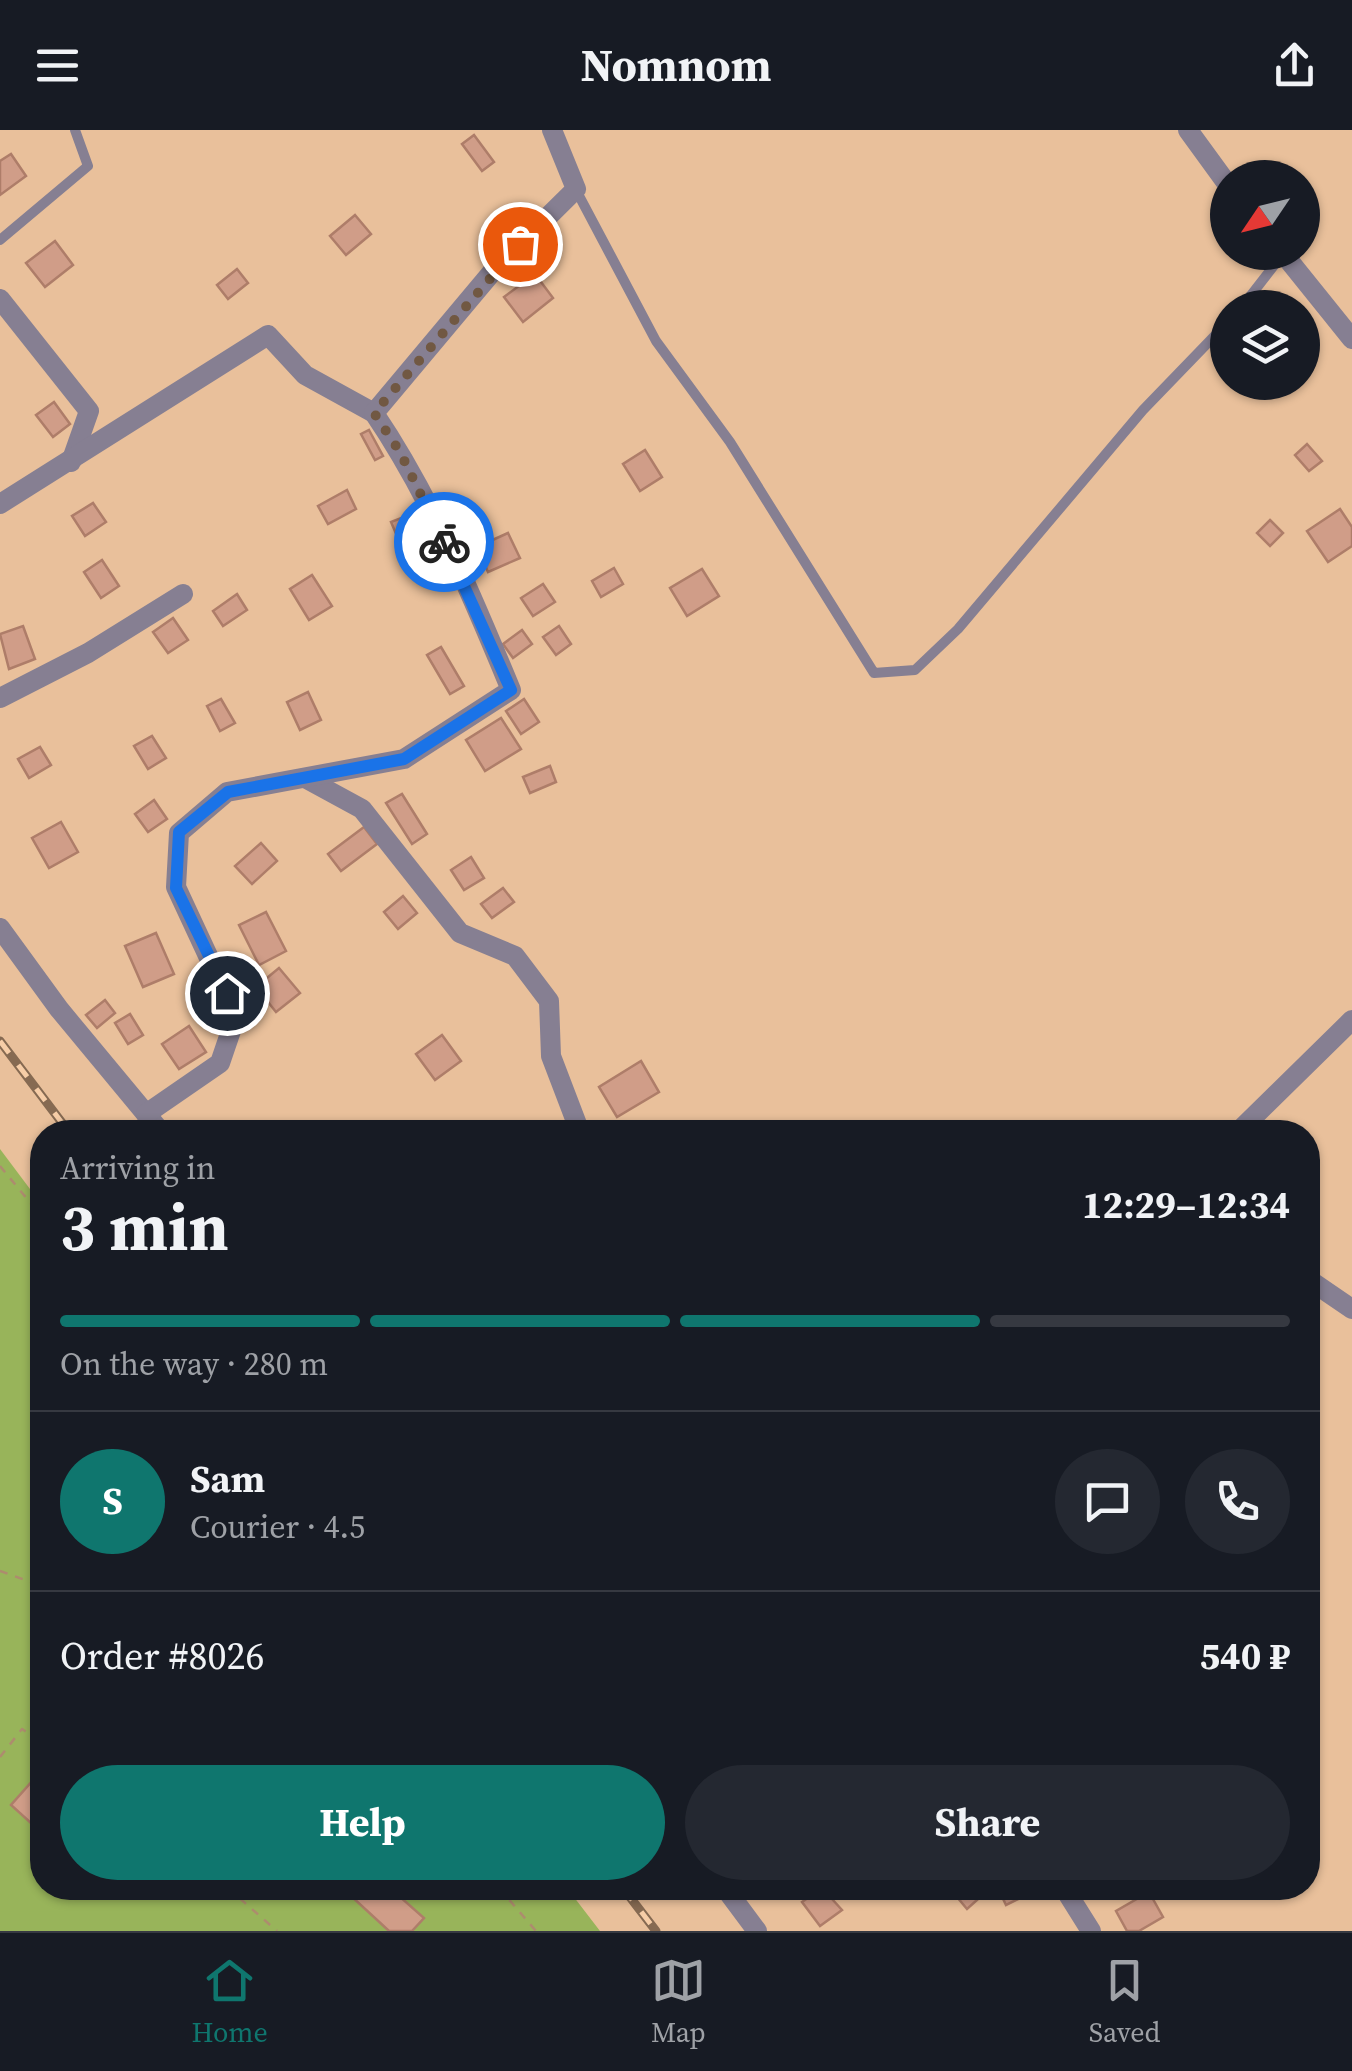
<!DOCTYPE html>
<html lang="en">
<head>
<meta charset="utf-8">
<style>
  :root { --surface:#171b24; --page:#242831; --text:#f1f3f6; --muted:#9ea1a6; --line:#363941; --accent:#0f766e }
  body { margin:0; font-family:"Source Serif 4",serif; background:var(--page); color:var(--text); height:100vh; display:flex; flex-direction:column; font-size:38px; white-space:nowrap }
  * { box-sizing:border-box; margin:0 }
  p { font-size:32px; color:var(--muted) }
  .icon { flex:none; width:55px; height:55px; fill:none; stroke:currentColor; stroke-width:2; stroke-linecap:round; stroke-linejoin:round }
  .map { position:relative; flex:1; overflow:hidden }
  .panel { position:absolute; left:30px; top:990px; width:1290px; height:780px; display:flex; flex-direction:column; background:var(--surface); border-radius:40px; box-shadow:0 2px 8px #0004 }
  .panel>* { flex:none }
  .needle { width:65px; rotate:235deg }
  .buttons { position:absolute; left:1210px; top:30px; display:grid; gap:20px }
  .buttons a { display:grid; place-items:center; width:110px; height:110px; border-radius:50%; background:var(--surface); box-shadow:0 2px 8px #0004; font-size:50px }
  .pin { position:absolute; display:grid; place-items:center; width:85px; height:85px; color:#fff; margin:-42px; border:5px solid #fff; border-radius:50%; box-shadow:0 2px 10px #0007 }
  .courier { position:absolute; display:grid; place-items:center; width:100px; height:100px; margin:-50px; border:8px solid #1a73e8; border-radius:50%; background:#fff; color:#222; box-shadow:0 2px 12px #0007 }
  .summary em { font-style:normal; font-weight:700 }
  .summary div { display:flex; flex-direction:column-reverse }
  .summary { display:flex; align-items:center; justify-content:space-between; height:170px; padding:0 30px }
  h1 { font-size:65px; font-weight:700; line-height:75px }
  .bar { display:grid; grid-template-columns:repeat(4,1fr); gap:15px 10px; align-content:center; height:120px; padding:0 30px }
  .bar i { height:12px; border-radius:8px; background:var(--line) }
  .bar .on { background:var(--accent) }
  .bar p { grid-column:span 4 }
  .line { display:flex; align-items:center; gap:25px; padding:0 30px; border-top:2px solid var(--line) }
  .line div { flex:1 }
  .round { display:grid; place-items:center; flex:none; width:105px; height:105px; border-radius:52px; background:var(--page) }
  .button { display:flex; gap:20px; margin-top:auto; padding:20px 30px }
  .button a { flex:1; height:115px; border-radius:60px; background:var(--accent); color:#fff; font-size:40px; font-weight:700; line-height:115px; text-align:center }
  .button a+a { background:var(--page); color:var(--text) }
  header { display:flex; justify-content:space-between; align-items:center; height:130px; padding:0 30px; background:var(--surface); font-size:45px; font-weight:700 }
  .dock { display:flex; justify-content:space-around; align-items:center; height:140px; border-top:2px solid var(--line); background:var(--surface); font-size:28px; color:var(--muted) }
  .dock a { display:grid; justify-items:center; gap:5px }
  .dock .on { color:var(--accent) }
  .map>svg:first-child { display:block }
  .green { fill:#98b45a }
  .building { fill:#d09d88; stroke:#ae7d69; stroke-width:2.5 }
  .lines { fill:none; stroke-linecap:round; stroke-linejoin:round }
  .path { stroke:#ad8c6e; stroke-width:2.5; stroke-dasharray:8 8; stroke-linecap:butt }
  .service { stroke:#867f92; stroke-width:10 }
  .minor { stroke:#867f92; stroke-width:20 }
  .rail-casing { stroke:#866a52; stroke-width:9 }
  .rail { stroke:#f6cda7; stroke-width:5; stroke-dasharray:15; stroke-linecap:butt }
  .done { stroke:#715842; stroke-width:10; stroke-dasharray:0 18 }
  .route { stroke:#1a73e8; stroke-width:12 }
</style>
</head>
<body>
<header><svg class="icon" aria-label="menu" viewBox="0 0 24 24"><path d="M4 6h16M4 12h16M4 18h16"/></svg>Nomnom<svg class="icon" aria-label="share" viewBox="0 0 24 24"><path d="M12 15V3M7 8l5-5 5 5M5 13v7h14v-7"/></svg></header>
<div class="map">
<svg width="1352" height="1801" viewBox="0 0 1352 1801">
  <rect width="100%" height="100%" fill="#e9c09b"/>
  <path class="green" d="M0,1019L42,1075V1758H567L600,1801H0Z"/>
  <g class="building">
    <path d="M474,5L494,32L482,41L462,14Z"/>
    <path d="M11,24L26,46L0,65V31Z"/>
    <path d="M355,85L371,104L346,125L330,106Z"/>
    <path d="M55,111L73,135L45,157L26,133Z"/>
    <path d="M237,139L248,153L228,169L217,155Z"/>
    <path d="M535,144L553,168L523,192L504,167Z"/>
    <path d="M54,272L70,294L53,307L36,285Z"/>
    <path d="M369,300L383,326L375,330L361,304Z"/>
    <path d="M1307,314L1322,331L1309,341L1295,325Z"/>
    <path d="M645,320L662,347L640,361L623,334Z"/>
    <path d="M347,360L356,379L328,394L318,376Z"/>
    <path d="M93,373L106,392L85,406L72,386Z"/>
    <path d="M471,376L476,386L455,396L451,386Z"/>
    <path d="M1340,379L1352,397V416L1328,432L1307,401Z"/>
    <path d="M414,383L427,416L405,425L391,392Z"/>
    <path d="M1270,390L1283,403L1270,416L1257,403Z"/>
    <path d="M508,403L520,428L488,442L477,417Z"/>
    <path d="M102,430L119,456L101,468L84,442Z"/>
    <path d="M614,438L623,454L601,467L592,451Z"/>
    <path d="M702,439L719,466L687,486L670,458Z"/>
    <path d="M312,445L332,476L309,490L290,459Z"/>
    <path d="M543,454L555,472L533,486L521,468Z"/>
    <path d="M237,464L247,480L223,496L213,481Z"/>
    <path d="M173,488L188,510L168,523L153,502Z"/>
    <path d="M23,496L35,529L9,539L0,504Z"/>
    <path d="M559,496L571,514L556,525L543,507Z"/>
    <path d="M522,500L532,514L513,528L503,514Z"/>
    <path d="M441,517L464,556L450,564L427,525Z"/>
    <path d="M308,562L321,590L300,600L287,572Z"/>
    <path d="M221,569L235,593L220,601L207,576Z"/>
    <path d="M524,569L539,592L521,604L506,581Z"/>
    <path d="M501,588L521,619L485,641L466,610Z"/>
    <path d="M152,606L166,628L148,639L134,616Z"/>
    <path d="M40,617L51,635L29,648L18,629Z"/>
    <path d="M550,636L556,652L530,663L523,647Z"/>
    <path d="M402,664L427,704L412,714L386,673Z"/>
    <path d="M154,670L167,689L148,702L135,684Z"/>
    <path d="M61,692L78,722L49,738L32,708Z"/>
    <path d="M364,697L377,714L341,741L328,724Z"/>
    <path d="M261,713L277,731L252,754L235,736Z"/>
    <path d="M471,727L484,748L464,760L451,740Z"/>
    <path d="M503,758L514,772L492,788L481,774Z"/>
    <path d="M403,766L417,783L398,799L384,782Z"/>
    <path d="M266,782L286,821L259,835L239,795Z"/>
    <path d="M156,803L174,844L143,857L125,816Z"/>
    <path d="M279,838L300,863L276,882L256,857Z"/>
    <path d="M105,870L115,883L97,898L86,885Z"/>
    <path d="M130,884L143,905L128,914L115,893Z"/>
    <path d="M189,896L206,922L179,939L162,914Z"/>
    <path d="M442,905L461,931L435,950L416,924Z"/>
    <path d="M641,931L659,962L617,987L599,957Z"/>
    <path d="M42,1640V1683L32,1694L11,1675Z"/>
    <path d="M359,1758H390L424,1788L412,1801H389L351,1766Z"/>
    <path d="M822,1758L842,1780L820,1796L802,1772Z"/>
    <path d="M956,1758H982L986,1762L967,1779L952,1761Z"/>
    <path d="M998,1758H1036L1037,1760L1006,1775Z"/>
    <path d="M1149,1762L1163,1787L1139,1801H1127L1116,1781Z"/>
  </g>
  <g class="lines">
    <g class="path">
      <path d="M0,1036L42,1087"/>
      <path d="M0,1441L42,1456"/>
      <path d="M0,1627L22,1599L42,1613"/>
      <path d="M228,1758L277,1801"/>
      <path d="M499,1758L536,1801"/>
    </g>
    <g class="service">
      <path d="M576,60L656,211L730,312L874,543L915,540L958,499L1143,280L1228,192"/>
      <path d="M0,110L88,36L75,0"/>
      <path d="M1241,178L1283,124"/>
    </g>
    <g class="minor">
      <path d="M1188,0L1228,55"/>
      <path d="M1282,122L1352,209"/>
      <path d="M0,169L89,281L71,332"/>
      <path d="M0,374L268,205L305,245L374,283"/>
      <path d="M0,568L88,523L183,464"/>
      <path d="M305,648L362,679L460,803L515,826L549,871L551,926L580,1002"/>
      <path d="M0,798L59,879L161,1002"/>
      <path d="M146,984L220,933L236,886L176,757L179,703L227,662L404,629L511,560C472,466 431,367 374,283L493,141L576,59L552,0"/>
      <path d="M1238,1002L1352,890"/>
      <path d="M1308,1149L1352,1179"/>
      <path d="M725,1758L757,1801"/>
      <path d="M1064,1758L1091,1801"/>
    </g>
    <defs>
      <g id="rail">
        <path d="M0,911L69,1002"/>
        <path d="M623,1758L656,1801"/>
      </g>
    </defs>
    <use href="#rail" class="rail-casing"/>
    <use href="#rail" class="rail"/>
  </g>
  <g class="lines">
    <path class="done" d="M444,412L400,322L374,283L520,114"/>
    <path class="route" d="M227,863L176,758L179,702L228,662L404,629L511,560L444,412"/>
  </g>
</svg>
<div class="buttons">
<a><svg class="needle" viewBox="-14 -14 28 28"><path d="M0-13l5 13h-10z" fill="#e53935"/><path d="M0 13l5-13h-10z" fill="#9ea1a6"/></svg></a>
<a><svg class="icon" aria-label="layers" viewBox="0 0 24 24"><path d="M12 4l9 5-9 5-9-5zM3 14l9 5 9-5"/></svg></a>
</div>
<div class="pin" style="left:520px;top:114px;background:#ea580c"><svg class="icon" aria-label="bag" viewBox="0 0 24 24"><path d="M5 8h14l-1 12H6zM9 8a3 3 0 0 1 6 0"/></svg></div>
<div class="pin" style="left:227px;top:863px;background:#1f2937"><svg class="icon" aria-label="home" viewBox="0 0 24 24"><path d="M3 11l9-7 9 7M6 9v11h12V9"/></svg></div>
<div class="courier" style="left:444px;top:412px"><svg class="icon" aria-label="bike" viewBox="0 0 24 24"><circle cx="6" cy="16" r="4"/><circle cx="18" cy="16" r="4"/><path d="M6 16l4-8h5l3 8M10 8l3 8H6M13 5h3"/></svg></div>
<section class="panel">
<div class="summary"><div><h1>3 min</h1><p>Arriving in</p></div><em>12:29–12:34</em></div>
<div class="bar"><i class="on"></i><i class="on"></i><i class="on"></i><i></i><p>On the way · 280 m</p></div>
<div class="line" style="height:180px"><b class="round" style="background:var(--accent);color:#fff">S</b><div><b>Sam</b><p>Courier · 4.5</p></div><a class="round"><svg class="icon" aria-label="chat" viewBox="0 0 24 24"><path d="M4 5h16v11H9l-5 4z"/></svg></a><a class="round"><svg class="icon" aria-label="phone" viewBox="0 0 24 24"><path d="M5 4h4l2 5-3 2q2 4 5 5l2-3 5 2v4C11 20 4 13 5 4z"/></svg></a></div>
<div class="line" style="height:130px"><div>Order #8026</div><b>540 ₽</b></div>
<div class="button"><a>Help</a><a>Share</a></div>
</section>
</div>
<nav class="dock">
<a class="on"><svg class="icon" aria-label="home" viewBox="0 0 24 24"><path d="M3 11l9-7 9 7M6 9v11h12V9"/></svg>Home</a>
<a><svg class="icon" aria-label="map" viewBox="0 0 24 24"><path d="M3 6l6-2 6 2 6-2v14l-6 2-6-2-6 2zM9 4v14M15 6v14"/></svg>Map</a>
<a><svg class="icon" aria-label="saved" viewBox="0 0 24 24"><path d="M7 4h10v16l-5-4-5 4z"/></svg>Saved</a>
</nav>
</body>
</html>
